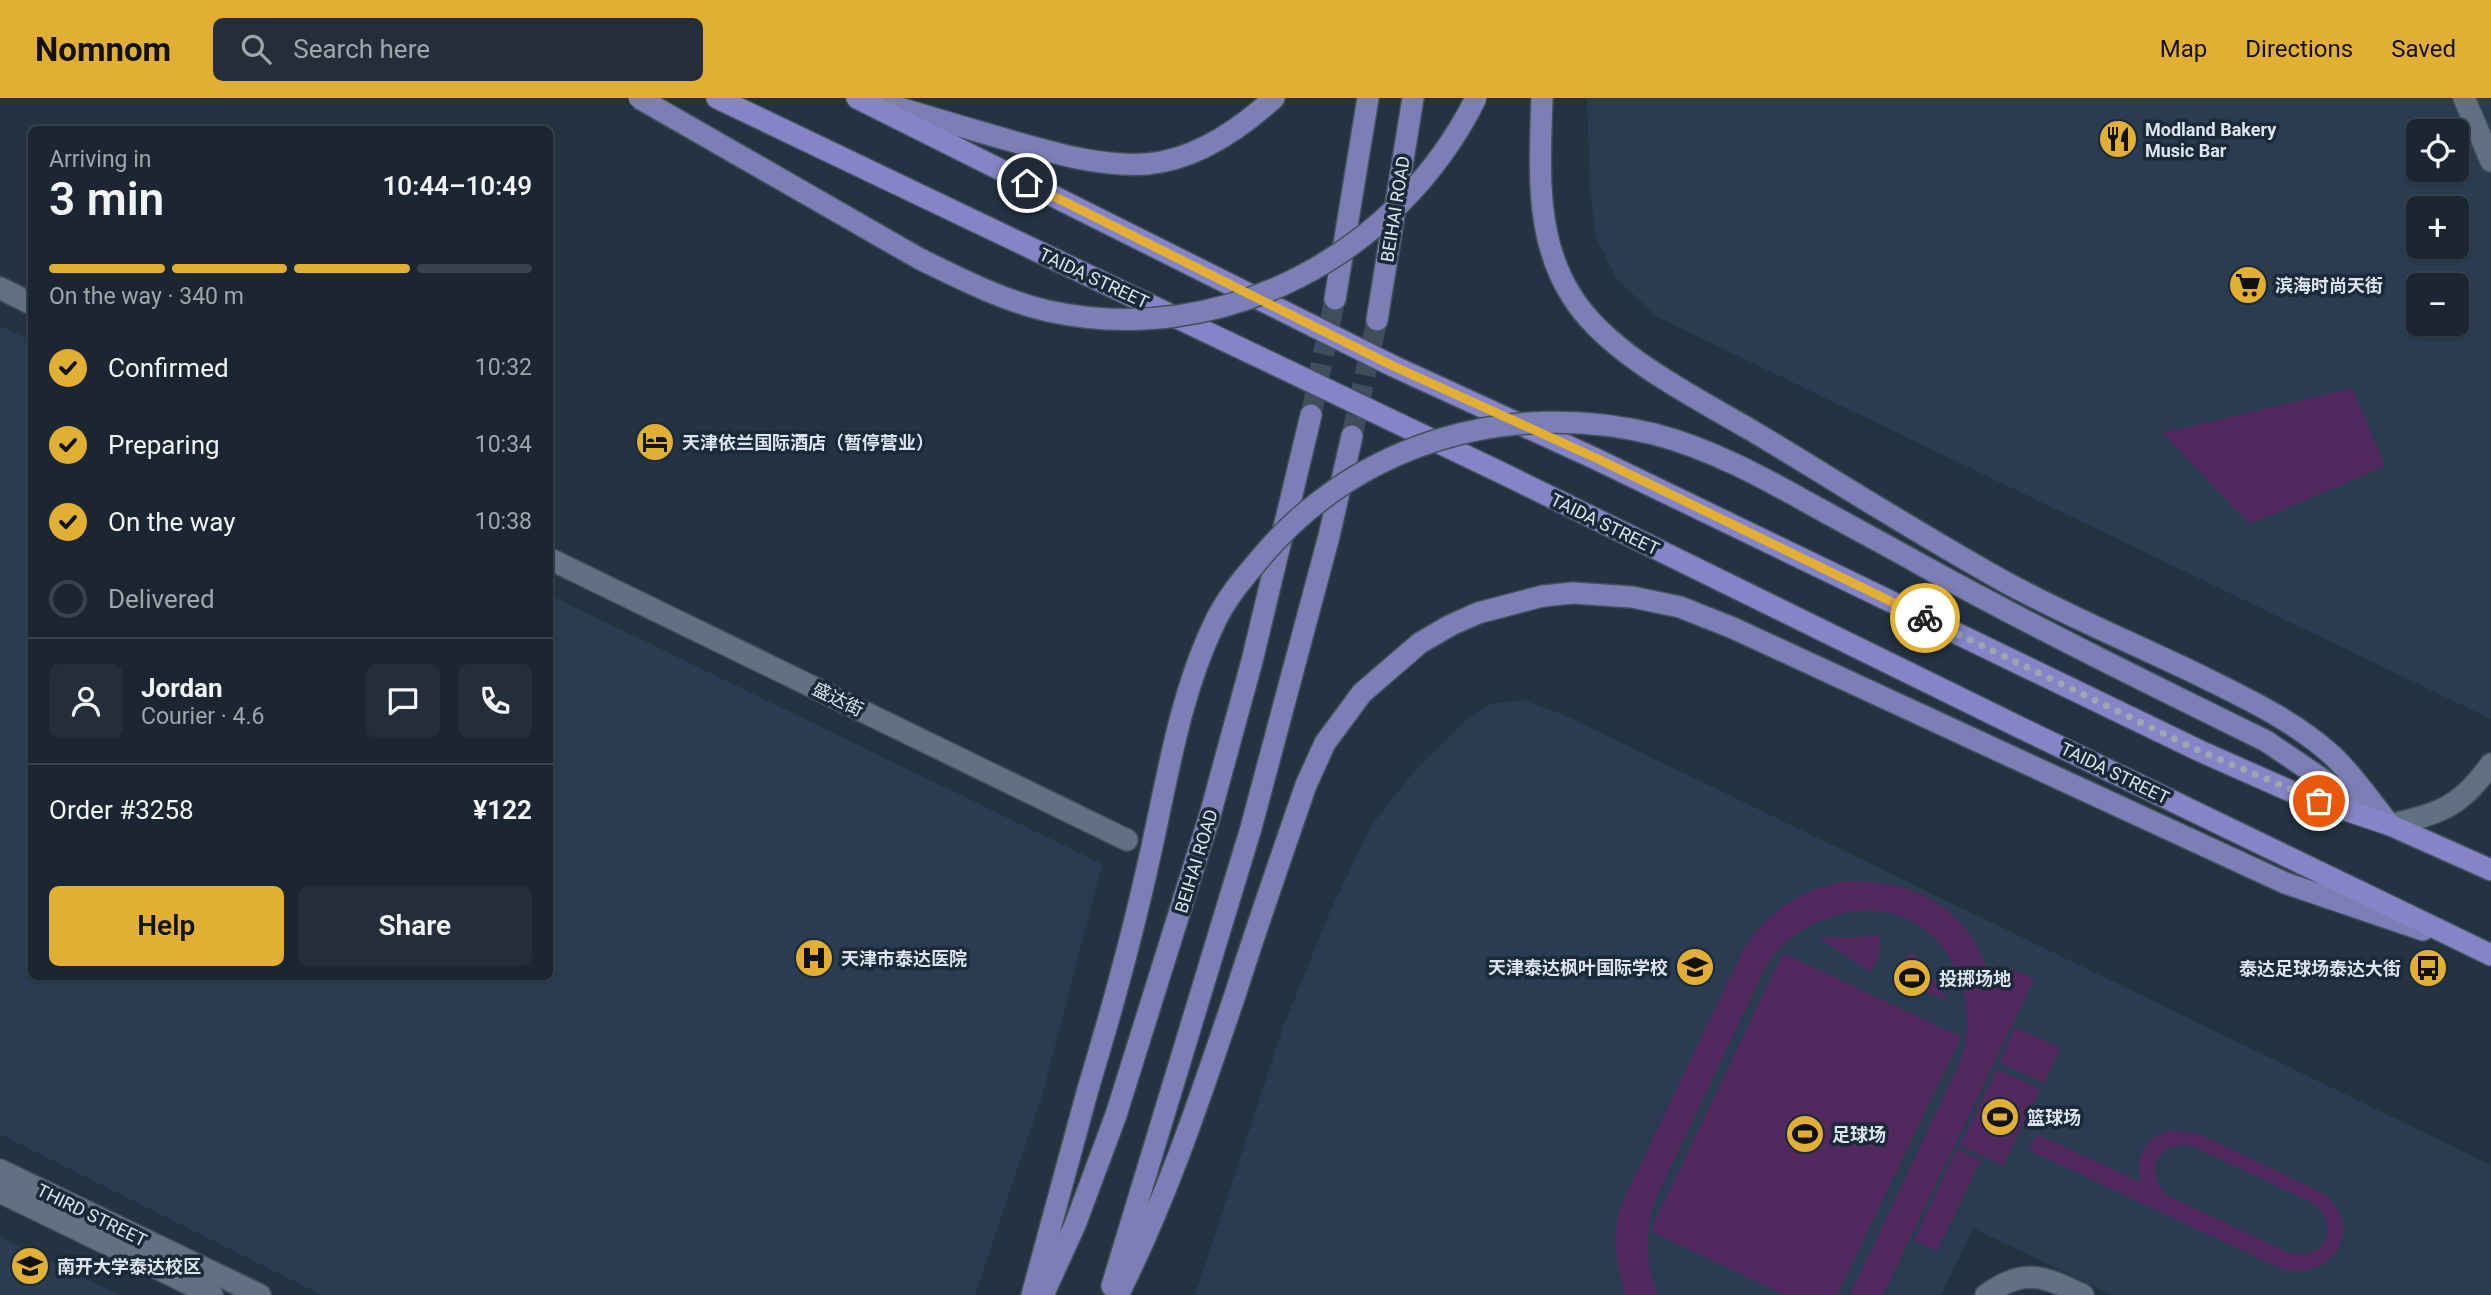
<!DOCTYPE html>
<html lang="en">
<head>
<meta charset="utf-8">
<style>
  :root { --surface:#1b2632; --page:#242e3a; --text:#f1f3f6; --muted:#a0a5ac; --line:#39434d; --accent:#e1af34 }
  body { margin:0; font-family:Roboto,"Noto Sans SC",sans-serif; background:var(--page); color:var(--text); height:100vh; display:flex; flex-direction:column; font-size:26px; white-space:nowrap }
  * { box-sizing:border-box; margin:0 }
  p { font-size:23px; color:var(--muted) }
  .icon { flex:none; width:38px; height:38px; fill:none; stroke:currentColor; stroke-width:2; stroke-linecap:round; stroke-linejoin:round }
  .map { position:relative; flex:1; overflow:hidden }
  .drawer { position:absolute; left:28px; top:28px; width:525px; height:854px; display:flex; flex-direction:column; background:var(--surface); border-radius:10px; box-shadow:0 2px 5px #0004,0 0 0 2px var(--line) }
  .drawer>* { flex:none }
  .fabs { position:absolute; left:2406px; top:21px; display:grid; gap:14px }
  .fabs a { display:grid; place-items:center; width:63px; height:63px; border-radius:10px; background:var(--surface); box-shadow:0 2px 5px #0004,0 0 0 2px var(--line); font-size:35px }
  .pin { position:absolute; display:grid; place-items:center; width:60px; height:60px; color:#fff; margin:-30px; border:4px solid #fff; border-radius:50%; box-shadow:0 2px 7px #0007 }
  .courier { position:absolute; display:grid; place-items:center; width:70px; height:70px; margin:-35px; border:5px solid #e1af34; border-radius:50%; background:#fff; color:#222; box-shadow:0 2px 9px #0007 }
  .head em { font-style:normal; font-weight:600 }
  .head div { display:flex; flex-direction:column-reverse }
  .head { display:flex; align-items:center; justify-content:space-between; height:119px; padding:0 21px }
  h1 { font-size:46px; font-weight:600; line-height:52px }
  .bar { display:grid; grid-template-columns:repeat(4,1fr); gap:10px 7px; align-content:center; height:84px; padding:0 21px }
  .bar i { height:9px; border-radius:5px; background:var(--line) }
  .bar .selected { background:var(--accent) }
  .bar p { grid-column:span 4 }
  .line { display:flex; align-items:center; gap:18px; padding:0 21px; border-top:2px solid var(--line) }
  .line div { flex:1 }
  .round { display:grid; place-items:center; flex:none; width:74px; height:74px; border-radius:10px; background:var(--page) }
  ol { padding:0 21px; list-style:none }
  li { display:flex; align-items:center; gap:21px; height:77px }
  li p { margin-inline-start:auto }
  li .icon { padding:7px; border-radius:50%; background:var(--accent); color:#111; stroke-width:4 }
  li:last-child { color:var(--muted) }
  li i { width:38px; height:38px; border:4px solid var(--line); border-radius:50% }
  .button { display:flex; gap:14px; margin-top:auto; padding:14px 21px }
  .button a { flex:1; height:80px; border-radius:10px; background:var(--accent); color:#111; font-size:28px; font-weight:600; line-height:80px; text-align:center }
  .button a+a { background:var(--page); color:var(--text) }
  header { display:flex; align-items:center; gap:42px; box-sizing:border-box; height:98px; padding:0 35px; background:var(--accent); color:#111 }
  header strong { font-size:33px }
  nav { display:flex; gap:38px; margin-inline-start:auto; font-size:24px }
  .search { width:490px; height:63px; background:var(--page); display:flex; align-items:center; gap:18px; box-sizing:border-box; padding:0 24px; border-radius:10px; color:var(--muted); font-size:26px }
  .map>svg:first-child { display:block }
  .built { fill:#293c51; fill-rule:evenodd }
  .green { fill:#52295f; fill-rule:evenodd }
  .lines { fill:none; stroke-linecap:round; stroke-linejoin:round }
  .primary-tunnel { stroke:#404e5c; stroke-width:21; stroke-dasharray:21 10; stroke-linecap:butt }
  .tertiary-casing { stroke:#434f5c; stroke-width:24 }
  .primary-casing { stroke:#434f5c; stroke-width:24 }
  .trunk-casing { stroke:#434f5c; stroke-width:24 }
  .tertiary { stroke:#617183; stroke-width:21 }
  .primary { stroke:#7b7fb5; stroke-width:21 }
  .trunk { stroke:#8484c6; stroke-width:21 }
  .primary-bridge-casing { stroke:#434f5c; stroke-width:24; stroke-linecap:butt }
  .primary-bridge { stroke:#7b7fb5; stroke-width:21 }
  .done { stroke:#9ca7b2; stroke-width:7; stroke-dasharray:0 12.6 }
  .route { stroke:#e1af34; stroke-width:9 }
  .labels { text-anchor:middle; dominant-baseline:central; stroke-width:7; stroke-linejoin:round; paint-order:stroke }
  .poi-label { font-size:18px; font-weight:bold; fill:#dce5ef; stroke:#1b2938; text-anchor:start }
  .street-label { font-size:18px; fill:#dce5ef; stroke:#1b2938 }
</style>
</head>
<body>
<header>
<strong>Nomnom</strong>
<div class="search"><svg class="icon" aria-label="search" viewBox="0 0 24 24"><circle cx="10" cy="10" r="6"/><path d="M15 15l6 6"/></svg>Search here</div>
<nav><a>Map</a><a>Directions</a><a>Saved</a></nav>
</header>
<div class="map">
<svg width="2491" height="1197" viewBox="0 0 2491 1197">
  <rect width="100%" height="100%" fill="#243342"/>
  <g class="built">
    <path d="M1587,0H2491V621L1657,219L1616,180L1596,139L1590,90ZM2418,33H2457V72H2418ZM2418,110H2457V149H2418ZM2418,187H2457V226H2418Z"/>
    <path d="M0,228L32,243V878H550V497L1102,766L1043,995L975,1197H322L0,1036Z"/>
    <path d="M1523,602L1562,616L2491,1067V1197H2112L1973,1130L1941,1197H1195L1284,927L1331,811L1373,725L1416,671L1465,623L1491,606Z"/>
    <path d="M0,1139L120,1197H0Z"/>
  </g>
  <g class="green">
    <path d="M2352,290L2385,368L2250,426L2162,335Z"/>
    <path d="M1849,783C1925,783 1973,815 1994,890L2006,868L2034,881L1883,1197H1850L1961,962C1988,875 1921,786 1828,820C1801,830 1781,844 1766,868L1654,1104C1645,1136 1645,1166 1658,1197H1625C1616,1167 1613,1142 1619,1111L1744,850C1770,812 1803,789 1849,783Z"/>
    <path d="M1880,838L1879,857L1871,875L1820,840Z"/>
    <path d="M1913,854L1949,902L1890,884L1898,867Z"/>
    <path d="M1783,855L1961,939L1837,1197H1785L1650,1133Z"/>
    <path d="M2015,929L2060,950L2044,985L1999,965Z"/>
    <path d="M1997,971L2040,991L2003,1068L1960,1047Z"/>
    <path d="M2169,1032L2199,1036L2323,1095C2368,1130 2331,1188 2277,1169L2029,1052L2037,1036L2140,1084C2137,1057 2141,1042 2169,1032ZM2183,1047L2192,1048L2315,1106C2340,1132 2325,1162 2289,1155L2169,1098L2157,1085L2155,1065L2165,1051Z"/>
    <path d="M1957,1051L1981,1062L1937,1153L1914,1142Z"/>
  </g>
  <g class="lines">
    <g class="primary-tunnel">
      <path d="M1311,317L1335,201"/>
      <path d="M1352,338L1377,222"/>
    </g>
    <defs>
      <g id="tertiary">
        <path d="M2464,0L2491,63"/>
        <path d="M0,190L32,206"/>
        <path d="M550,461L1127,742"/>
        <path d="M2390,727C2440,715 2460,710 2491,666"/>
        <path d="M0,1072L260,1197"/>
        <path d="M0,1094L212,1197"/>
        <path d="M1986,1197C2024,1169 2043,1178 2083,1197"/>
      </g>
      <g id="primary">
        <path d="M1542,0C1540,67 1534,138 1571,197C1606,255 1693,298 1751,332C1836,383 1920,437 2007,485C2070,519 2137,547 2201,578C2247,601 2295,623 2333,658C2354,678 2372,705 2390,727"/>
        <path d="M876,3C923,17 969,31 1015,44C1058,56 1102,69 1147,66C1195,62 1240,31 1274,0"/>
        <path d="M1335,201L1368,0"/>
        <path d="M1377,222L1413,0"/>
        <path d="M2266,643L2371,714"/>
        <path d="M1112,1188L1251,730L1329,438L1352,338"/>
        <path d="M1032,1197L1088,991"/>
        <path d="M1043,1197L1075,1127L1116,1017L1210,717L1252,563L1311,317"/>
        <path d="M1118,1197C1167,1100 1201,997 1236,894C1258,825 1282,756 1306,687L1325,645L1362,595L1420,545L1451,527L1478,515L1543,498L1573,495L1632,499L1680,509L1733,530L2285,785L2423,832"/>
      </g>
      <g id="trunk">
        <path d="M717,0L1506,377L2017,628L2491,857"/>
        <path d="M857,0L1393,268L1596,361L2200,653L2295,695L2390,727L2491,772"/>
      </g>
    </defs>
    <use href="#tertiary" class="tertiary-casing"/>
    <use href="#primary" class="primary-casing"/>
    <use href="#trunk" class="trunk-casing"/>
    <use href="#tertiary" class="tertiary"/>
    <use href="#primary" class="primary"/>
    <use href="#trunk" class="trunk"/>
    <defs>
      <g id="primary-bridge">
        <path d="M639,0L920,161C961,181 1004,203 1048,213C1222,251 1398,157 1476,0"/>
        <path d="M1088,991C1111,915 1132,839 1149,762C1167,683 1179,599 1214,526C1226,500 1245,478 1263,457C1359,344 1511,301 1654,336C1712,351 1764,380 1816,409C1852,429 1890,449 1927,470C2038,531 2152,587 2266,643"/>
      </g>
    </defs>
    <use href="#primary-bridge" class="primary-bridge-casing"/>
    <use href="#primary-bridge" class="primary-bridge"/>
  </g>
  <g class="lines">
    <path class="done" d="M1925,520L2200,653L2319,703"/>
    <path class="route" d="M1027,85L1393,268L1596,360L1925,520"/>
  </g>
  <defs>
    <symbol id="restaurant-disc" viewBox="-11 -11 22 22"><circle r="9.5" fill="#e1af34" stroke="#1b2938"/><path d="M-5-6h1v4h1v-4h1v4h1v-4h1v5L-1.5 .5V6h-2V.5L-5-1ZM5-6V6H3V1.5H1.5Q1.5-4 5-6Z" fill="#111"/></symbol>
    <symbol id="supermarket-disc" viewBox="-11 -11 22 22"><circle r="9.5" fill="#e1af34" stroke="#1b2938"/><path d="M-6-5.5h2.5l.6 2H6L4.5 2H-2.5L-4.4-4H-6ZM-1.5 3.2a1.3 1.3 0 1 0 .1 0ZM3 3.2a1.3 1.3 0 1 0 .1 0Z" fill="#111"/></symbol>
    <symbol id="hotel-disc" viewBox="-11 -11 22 22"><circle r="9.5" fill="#e1af34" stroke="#1b2938"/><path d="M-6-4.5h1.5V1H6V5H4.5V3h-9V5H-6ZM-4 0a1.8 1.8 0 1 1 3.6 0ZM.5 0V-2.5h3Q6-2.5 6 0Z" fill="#111"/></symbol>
    <symbol id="hospital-disc" viewBox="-11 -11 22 22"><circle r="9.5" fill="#e1af34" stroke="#1b2938"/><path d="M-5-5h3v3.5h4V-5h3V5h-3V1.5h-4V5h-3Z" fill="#111"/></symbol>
    <symbol id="school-disc" viewBox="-11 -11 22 22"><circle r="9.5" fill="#e1af34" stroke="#1b2938"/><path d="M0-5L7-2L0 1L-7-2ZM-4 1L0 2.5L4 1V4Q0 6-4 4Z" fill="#111"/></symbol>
    <symbol id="bus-disc" viewBox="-11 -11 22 22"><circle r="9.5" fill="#e1af34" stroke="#1b2938"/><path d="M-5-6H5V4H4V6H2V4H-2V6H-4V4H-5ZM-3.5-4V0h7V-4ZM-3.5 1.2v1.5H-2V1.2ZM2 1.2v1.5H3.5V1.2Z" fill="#111"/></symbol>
    <symbol id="stadium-disc" viewBox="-11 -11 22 22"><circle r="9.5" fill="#e1af34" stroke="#1b2938"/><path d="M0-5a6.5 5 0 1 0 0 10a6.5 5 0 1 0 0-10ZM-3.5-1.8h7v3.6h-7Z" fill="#111"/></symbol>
    <symbol id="university-disc" viewBox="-11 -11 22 22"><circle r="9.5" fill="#e1af34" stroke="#1b2938"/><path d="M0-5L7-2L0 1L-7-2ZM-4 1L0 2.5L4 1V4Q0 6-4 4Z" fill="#111"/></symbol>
  </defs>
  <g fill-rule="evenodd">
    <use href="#restaurant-disc" x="2096" y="19" width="44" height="44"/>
    <use href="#supermarket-disc" x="2226" y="165" width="44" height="44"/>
    <use href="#hotel-disc" x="633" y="322" width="44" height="44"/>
    <use href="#hospital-disc" x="792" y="838" width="44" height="44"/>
    <use href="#school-disc" x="1673" y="847" width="44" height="44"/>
    <use href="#bus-disc" x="2406" y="848" width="44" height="44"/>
    <use href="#stadium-disc" x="1890" y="858" width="44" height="44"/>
    <use href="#stadium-disc" x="1978" y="997" width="44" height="44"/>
    <use href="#stadium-disc" x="1783" y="1014" width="44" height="44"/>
    <use href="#university-disc" x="8" y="1146" width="44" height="44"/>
  </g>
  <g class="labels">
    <g class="poi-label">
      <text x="2145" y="31">Modland Bakery<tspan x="2145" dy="21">Music Bar</tspan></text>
      <text x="2275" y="187">滨海时尚天街</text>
      <text x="682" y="344">天津依兰国际酒店（暂停营业）</text>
      <text x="841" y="860">天津市泰达医院</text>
      <text x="1668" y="869" text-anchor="end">天津泰达枫叶国际学校</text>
      <text x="2401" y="870" text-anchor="end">泰达足球场泰达大街</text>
      <text x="1939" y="880">投掷场地</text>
      <text x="2027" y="1019">篮球场</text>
      <text x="1832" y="1036">足球场</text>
      <text x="57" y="1168">南开大学泰达校区</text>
    </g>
    <g class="street-label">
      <text transform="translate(1395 111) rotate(-81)">BEIHAI ROAD</text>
      <text transform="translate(1094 180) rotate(25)">TAIDA STREET</text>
      <text transform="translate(1605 426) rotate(26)">TAIDA STREET</text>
      <text transform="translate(838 601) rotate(26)">盛达街</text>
      <text transform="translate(2115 675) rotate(26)">TAIDA STREET</text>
      <text transform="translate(1196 763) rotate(-73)">BEIHAI ROAD</text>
      <text transform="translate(92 1117) rotate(26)">THIRD STREET</text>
    </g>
  </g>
</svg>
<div class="fabs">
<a><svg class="icon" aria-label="locate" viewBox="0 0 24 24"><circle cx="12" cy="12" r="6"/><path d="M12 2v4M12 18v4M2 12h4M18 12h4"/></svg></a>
<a>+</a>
<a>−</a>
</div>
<div class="pin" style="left:2319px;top:703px;background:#ea580c"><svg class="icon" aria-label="bag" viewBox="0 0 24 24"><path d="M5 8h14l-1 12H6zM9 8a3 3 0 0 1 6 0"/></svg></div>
<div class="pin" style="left:1027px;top:85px;background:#1f2937"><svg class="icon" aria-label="home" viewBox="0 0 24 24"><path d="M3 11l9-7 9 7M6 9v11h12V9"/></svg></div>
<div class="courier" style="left:1925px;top:520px"><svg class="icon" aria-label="bike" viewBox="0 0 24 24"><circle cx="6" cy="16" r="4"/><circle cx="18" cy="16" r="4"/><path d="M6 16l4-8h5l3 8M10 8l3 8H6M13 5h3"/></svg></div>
<section class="drawer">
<div class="head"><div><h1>3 min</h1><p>Arriving in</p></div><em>10:44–10:49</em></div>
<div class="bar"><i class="selected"></i><i class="selected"></i><i class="selected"></i><i></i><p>On the way · 340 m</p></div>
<ol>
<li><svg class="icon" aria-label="check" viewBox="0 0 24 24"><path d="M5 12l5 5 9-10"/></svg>Confirmed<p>10:32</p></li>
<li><svg class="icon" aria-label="check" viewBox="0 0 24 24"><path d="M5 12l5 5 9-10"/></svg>Preparing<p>10:34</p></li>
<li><svg class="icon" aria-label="check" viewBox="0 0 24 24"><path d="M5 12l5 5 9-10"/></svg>On the way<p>10:38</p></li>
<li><i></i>Delivered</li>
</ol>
<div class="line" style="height:126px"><a class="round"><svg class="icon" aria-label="person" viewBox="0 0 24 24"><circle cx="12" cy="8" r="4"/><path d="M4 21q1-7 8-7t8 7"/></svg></a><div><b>Jordan</b><p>Courier · 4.6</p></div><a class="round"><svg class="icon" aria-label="chat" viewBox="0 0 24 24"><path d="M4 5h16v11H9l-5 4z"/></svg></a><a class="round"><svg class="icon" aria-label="phone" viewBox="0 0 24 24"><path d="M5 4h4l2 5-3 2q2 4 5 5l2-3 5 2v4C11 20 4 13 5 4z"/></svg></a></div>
<div class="line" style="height:91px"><div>Order #3258</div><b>¥122</b></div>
<div class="button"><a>Help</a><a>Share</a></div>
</section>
</div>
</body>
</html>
